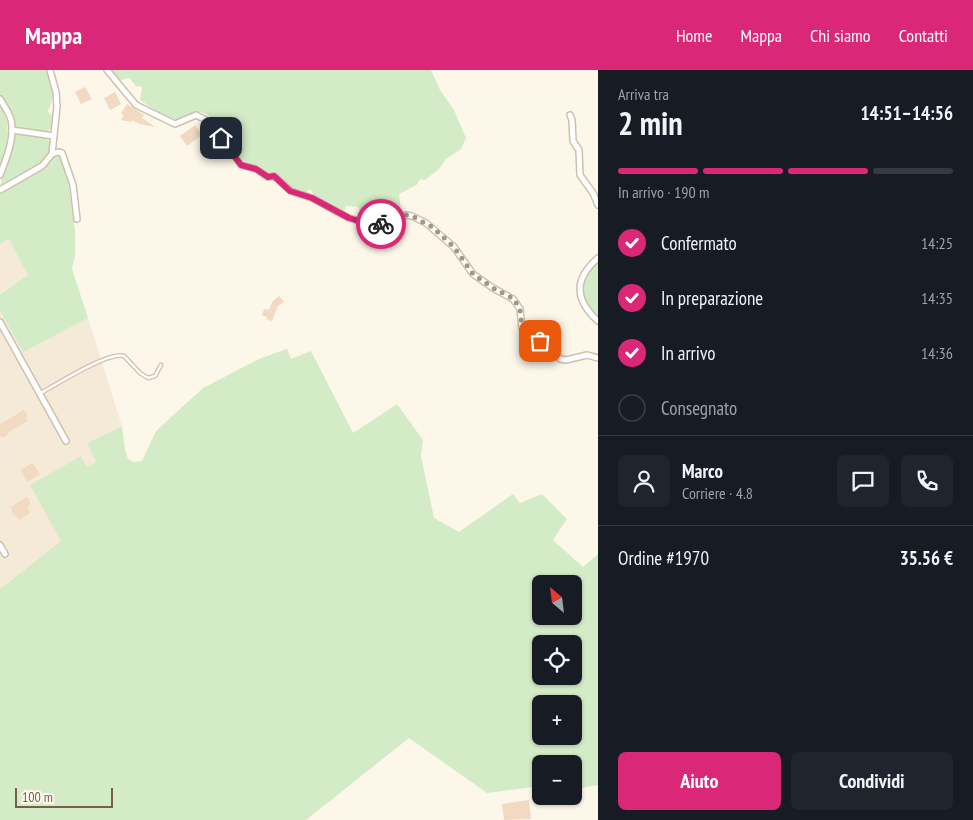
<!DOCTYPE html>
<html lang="it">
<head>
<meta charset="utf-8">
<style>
  :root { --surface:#171b24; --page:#20242c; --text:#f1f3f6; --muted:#9ea1a6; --line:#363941; --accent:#db2777 }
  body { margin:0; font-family:"PT Sans Narrow",sans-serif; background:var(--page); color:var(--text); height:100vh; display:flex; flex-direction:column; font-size:19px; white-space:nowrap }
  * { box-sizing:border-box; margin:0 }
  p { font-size:16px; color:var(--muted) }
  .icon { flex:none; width:28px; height:28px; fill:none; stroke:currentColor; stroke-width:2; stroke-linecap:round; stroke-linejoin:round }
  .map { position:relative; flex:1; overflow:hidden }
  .panel { display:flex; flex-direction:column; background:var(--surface); width:375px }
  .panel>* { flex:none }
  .needle { width:32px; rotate:332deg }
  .fabs { position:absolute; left:532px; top:505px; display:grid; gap:10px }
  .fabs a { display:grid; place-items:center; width:50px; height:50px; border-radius:8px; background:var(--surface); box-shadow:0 1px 4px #0004; font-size:25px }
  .scale { position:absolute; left:15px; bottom:12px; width:98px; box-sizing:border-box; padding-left:5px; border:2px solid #785f4c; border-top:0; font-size:14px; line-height:18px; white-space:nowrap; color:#785f4c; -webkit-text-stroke:4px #fffaf0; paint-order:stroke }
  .pin { position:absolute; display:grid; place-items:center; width:42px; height:42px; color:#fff; margin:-21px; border-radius:10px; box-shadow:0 2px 8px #0006 }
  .courier { position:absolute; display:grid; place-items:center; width:50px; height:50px; margin:-25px; border:4px solid #db2777; border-radius:50%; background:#fff; color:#222; box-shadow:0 1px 6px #0007 }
  .headline em { font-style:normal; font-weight:700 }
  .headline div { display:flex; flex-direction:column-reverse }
  .headline { display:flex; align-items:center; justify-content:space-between; height:85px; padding:0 20px }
  h1 { font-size:32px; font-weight:700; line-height:38px }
  .bar { display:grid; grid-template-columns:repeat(4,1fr); gap:8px 5px; align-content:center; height:60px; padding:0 20px }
  .bar i { height:6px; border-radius:4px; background:var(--line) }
  .bar .on { background:var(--accent) }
  .bar p { grid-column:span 4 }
  .line { display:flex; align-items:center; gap:12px; padding:0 20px; border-top:1px solid var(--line) }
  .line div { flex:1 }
  .round { display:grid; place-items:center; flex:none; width:52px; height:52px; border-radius:8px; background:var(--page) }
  ol { padding:0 20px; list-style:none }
  li { display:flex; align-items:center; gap:15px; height:55px }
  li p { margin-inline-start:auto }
  li .icon { padding:5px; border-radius:50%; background:var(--accent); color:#fff; stroke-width:4 }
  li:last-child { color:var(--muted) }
  li i { width:28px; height:28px; border:2px solid var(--line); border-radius:50% }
  .cta { display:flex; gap:10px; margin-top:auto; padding:10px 20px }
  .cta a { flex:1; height:58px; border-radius:8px; background:var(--accent); color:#fff; font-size:20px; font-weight:700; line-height:58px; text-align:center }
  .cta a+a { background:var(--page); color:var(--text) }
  header { display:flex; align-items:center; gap:30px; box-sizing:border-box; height:70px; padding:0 25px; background:var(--accent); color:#fff }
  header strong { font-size:24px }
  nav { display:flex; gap:28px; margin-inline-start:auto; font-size:18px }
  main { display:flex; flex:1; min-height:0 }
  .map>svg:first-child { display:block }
  .residential { fill:#f5ead8 }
  .green { fill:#d3ebc7; fill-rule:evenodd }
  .building { fill:#f2d9c1 }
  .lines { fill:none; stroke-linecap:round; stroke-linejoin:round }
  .lane-casing { stroke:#cfc0ae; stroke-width:5 }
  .street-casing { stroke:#cfc0ae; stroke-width:8 }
  .lane { stroke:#fff; stroke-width:2.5 }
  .street { stroke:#fff; stroke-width:5 }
  .done { stroke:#a79483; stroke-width:5; stroke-dasharray:0 9 }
  .route { stroke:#db2777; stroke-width:6 }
</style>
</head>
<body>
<header>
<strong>Mappa</strong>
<nav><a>Home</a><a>Mappa</a><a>Chi siamo</a><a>Contatti</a></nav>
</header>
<main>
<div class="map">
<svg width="598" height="750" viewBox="0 0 598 750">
  <rect width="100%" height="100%" fill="#fdf7ea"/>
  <g class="residential">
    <path d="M9,169L29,205L0,223V174Z"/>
    <path d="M0,241L23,281L88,248L122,356L87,373L96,392L87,397L81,386L61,471L0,519Z"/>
  </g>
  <g class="green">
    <path d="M0,0H47C51,11 56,30 48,40L49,44L54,45L53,57L47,62L21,59L15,56L12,44L0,24Z"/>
    <path d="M111,0H431L440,20L454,40L466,68L461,79L446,89L439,99L425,110L421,109L418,112V114L399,124L401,140L379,149H375L362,145L358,137L346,136L344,142L314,125L310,119L306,122L293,119L280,106L266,102L258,95L246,94C241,89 239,83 234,78C231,74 227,71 224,66C209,42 205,36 177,50L159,43L140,30L142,17L136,16L129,8L120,10Z"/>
    <path d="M0,34C13,58 7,72 0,97Z"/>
    <path d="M16,63L44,67L51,73C49,97 19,107 0,117L13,65Z"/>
    <path d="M60,85L67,103L75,160V186L72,199L88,248L23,282L0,241V224L28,205L9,169L0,174V122L44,97L53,86Z"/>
    <path d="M598,191V247C580,229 577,209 598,191Z"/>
    <path d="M287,279L291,289L311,281L353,363L397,334L423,370L421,386L434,448L459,462L513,424L520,433L542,424L567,449L553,470L583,497L598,484V715L581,718L580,712H574V694H541V716L487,723L409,668L306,750H0V519L61,471L30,415L81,386L87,397L96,392L87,373L122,356L125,380L128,389L134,392L142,391L156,361L203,318L259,289ZM541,514H574V546H541ZM541,574H574V606H541ZM541,634H574V666H541Z"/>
  </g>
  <g class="building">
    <path d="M85,17L92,29L81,34L75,22Z"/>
    <path d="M115,22L121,34L110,40L104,28Z"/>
    <path d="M127,34L144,45L142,48L155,57L140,54L132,50V52L121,50L124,45L121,43Z"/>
    <path d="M195,55L202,65L187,76L180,66Z"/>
    <path d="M279,226L284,232L278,236L272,251L266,249L267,247L262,245L264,239L269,240L272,232Z"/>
    <path d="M24,340L28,347L26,348L28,351L7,363L8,365L2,368L0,365V354Z"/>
    <path d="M32,393L40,404L27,412L21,400Z"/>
    <path d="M27,427L31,434L27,437L30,443L19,450L16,446L13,445L11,437Z"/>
    <path d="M529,730L531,749L504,750L502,734Z"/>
  </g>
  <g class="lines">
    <defs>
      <path id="lane" d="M41,323C57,314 109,281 124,286L140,303L148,308L155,306L161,295"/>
      <g id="street">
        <path d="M50,0L56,22L57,36L52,84"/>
        <path d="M107,0L136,35L175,54L196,45L210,52L241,95L256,99L268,107L274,106L291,121L312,128L349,148L372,155L379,154L406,145L412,146L426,153L454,177L473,204L493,218L513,229L520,239L522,258L525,263L551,277L560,289L566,290L587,285L598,288"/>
        <path d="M0,29C4,36 9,42 11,50C15,67 6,90 0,105"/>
        <path d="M570,45L572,50L573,71L579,80L580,105L593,123L598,135"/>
        <path d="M12,60L54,66"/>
        <path d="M52,84L58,82L62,83L73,115L77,149"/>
        <path d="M0,120L42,96L52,84"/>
        <path d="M598,188C574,209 574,229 598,251"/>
        <path d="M0,252L66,371"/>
        <path d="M0,475L5,484"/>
      </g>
    </defs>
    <use href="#lane" class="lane-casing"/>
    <use href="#street" class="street-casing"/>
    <use href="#lane" class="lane"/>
    <use href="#street" class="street"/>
  </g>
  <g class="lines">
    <path class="done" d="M381,154L406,145L412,146L432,157L454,177L473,204L493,218L514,229L520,240L522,258L525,263L540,271"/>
    <path class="route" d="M221,68L241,95L256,99L268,107L274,106L290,121L312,128L349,148L372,155L381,154"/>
  </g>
</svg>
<div class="fabs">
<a><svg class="needle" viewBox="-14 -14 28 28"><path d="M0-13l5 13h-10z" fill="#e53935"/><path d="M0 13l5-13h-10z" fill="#9ea1a6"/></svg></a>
<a><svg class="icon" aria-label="locate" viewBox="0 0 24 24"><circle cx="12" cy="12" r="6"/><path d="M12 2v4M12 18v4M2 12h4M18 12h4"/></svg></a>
<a>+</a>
<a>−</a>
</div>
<div class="scale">100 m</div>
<div class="pin" style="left:540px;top:271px;background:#ea580c"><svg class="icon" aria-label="bag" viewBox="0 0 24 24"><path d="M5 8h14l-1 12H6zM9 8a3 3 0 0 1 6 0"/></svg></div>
<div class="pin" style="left:221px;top:68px;background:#1f2937"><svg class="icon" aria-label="home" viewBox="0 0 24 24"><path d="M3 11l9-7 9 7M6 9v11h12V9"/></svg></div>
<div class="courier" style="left:381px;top:154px"><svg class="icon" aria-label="bike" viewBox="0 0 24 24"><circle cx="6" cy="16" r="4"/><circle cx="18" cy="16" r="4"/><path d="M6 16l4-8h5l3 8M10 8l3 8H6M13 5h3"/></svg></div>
</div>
<section class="panel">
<div class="headline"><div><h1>2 min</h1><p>Arriva tra</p></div><em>14:51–14:56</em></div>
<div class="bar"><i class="on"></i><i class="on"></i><i class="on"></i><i></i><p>In arrivo · 190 m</p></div>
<ol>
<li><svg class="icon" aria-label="check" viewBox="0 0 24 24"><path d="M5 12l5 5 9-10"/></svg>Confermato<p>14:25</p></li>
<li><svg class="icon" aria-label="check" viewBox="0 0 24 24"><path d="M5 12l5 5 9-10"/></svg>In preparazione<p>14:35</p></li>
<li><svg class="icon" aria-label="check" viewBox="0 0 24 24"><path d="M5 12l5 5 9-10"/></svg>In arrivo<p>14:36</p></li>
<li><i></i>Consegnato</li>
</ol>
<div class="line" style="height:90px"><a class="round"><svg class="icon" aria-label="person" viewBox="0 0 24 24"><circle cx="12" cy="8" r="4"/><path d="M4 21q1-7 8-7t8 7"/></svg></a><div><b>Marco</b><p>Corriere · 4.8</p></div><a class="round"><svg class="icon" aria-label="chat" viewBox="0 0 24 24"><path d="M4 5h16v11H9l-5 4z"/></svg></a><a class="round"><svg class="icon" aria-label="phone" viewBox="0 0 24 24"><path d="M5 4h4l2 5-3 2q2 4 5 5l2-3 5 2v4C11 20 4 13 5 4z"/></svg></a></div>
<div class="line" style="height:65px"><div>Ordine #1970</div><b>35.56 €</b></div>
<div class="cta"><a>Aiuto</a><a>Condividi</a></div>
</section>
</main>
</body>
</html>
